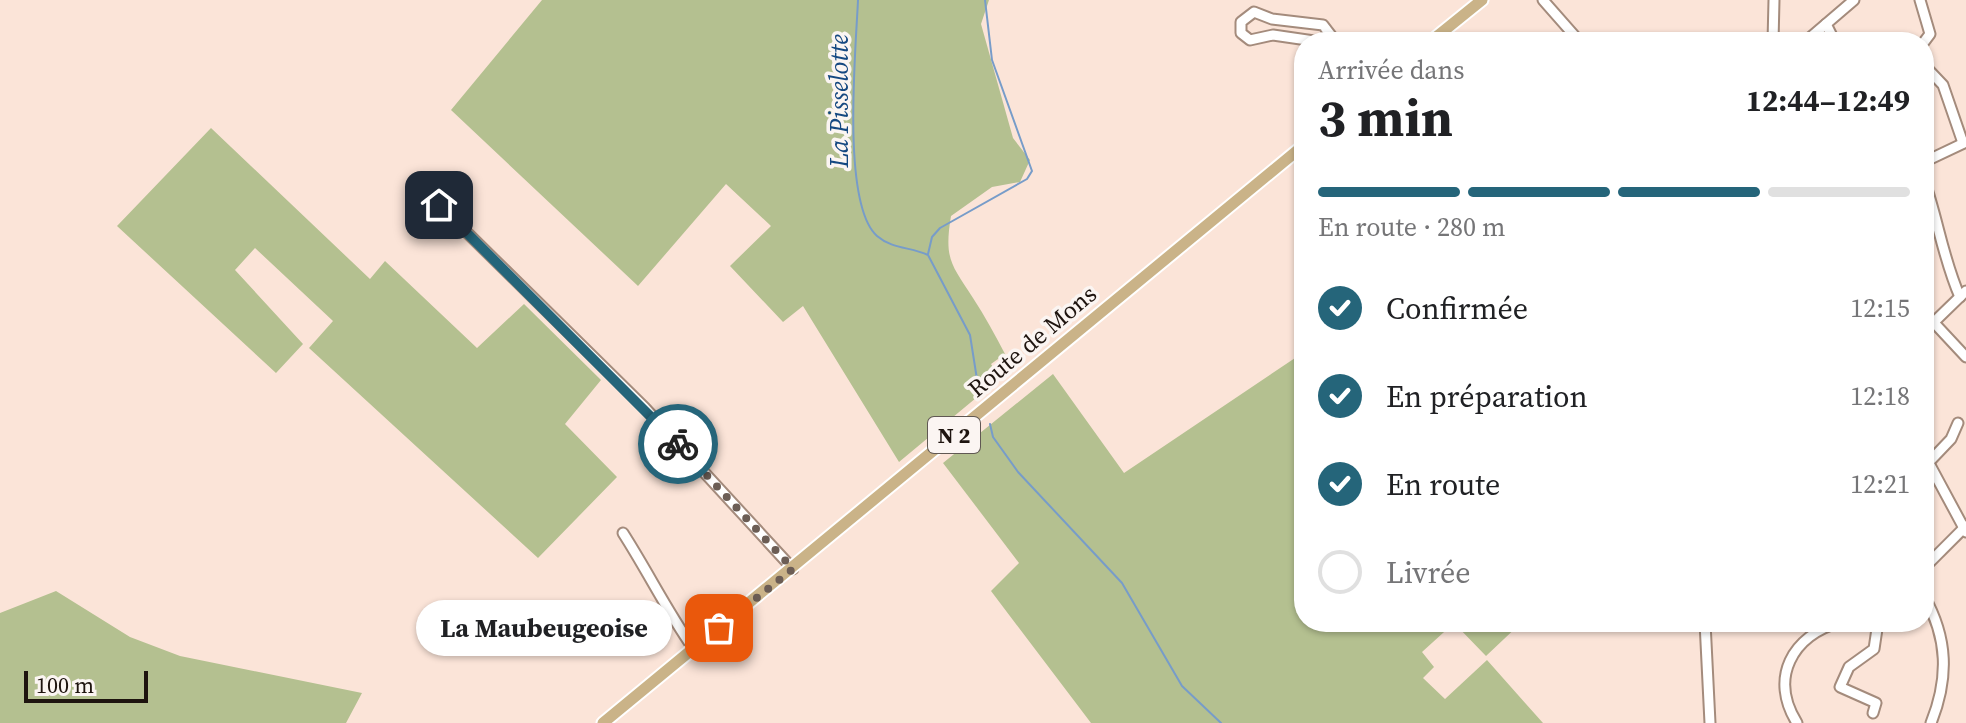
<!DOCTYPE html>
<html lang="fr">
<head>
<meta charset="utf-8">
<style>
  :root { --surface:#fff; --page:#f6f6f6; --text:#202124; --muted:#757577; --line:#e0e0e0; --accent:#25657a }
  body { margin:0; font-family:"Source Serif 4",serif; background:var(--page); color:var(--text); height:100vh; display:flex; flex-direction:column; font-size:30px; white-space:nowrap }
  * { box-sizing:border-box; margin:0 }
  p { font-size:26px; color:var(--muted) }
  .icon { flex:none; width:44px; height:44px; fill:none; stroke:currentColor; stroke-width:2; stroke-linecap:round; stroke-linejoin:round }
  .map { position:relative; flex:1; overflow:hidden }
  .details { position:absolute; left:1294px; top:32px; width:640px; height:600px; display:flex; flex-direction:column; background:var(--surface); border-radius:32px; box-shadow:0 2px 6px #0004 }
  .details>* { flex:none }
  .scale { position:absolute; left:24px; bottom:20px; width:124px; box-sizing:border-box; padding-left:8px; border:4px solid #1e140f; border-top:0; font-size:22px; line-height:28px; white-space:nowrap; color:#1e140f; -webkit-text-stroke:6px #fbf5f2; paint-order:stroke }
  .pin { position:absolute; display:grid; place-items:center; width:68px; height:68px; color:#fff; margin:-34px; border-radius:16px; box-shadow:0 4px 12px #0006 }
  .courier { position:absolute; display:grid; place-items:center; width:80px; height:80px; margin:-40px; border:6px solid #25657a; border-radius:50%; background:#fff; color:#222; box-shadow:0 2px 10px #0007 }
  .bubble { position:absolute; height:56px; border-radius:28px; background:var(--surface); box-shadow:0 2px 6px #0004; font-size:26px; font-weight:700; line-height:56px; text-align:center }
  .summary em { font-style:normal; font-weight:700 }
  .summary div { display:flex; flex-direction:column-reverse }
  .summary { display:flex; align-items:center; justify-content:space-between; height:136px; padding:0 24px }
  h1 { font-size:52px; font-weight:700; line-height:60px }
  .bar { display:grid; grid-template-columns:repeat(4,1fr); gap:12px 8px; align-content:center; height:96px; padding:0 24px }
  .bar i { height:10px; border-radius:6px; background:var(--line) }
  .bar .current { background:var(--accent) }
  .bar p { grid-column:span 4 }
  ol { padding:0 24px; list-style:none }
  li { display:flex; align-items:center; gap:24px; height:88px }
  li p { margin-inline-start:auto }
  li .icon { padding:8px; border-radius:50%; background:var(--accent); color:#fff; stroke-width:4 }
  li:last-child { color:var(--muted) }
  li i { width:44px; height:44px; border:4px solid var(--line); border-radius:50% }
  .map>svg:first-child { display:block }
  .green { fill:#b4c090 }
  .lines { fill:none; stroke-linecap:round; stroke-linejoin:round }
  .stream { stroke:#779cc9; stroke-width:2 }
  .minor-casing { stroke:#a48b7c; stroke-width:13 }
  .major-casing { stroke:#fff; stroke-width:15 }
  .minor { stroke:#fff; stroke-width:9 }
  .major { stroke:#cab388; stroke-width:11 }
  .done { stroke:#6b5d55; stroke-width:8; stroke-dasharray:0 14.4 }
  .route { stroke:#25657a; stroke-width:10 }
  .labels { text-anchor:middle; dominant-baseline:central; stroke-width:7; stroke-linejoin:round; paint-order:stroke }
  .shield { fill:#fbf5f2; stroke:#605853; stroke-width:2 }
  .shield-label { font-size:22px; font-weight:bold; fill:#1e140f }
  .street-label { font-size:24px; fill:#1e140f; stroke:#fbf5f2 }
  .water-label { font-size:26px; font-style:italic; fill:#144881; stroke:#fbf5f2 }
</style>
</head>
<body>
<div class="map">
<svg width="1966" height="723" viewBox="0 0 1966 723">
  <rect width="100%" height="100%" fill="#fbe4d8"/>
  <g class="green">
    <path d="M542,0H989L981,24L1013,138L1030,160L1020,182L992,187L951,216C944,259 951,264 973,298C985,316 995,335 1005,354L991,364L1000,378L899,462L803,306L783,322L730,266L771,226L726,184L638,286L451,110Z"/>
    <path d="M211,128L370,279L385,261L477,348L524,304L601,380L565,424L617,477L538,558L309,348L333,321L255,248L235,270L303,344L276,373L117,226Z"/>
    <path d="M1304,352V622H1522L1486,656L1454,623L1422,652L1434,667L1423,678L1445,699L1487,660L1543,723H1091L991,591L1019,563L943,463L1053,374L1124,473Z"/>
    <path d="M56,591L130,637L180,656L362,693L346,723H0V613Z"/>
  </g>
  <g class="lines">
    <g class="stream">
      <path d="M858,0C856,48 841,204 877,236C892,249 911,247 928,255L970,335L979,392"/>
      <path d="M928,254L932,237L940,228L1027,179L1032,171L992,60L985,0"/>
      <path d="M990,424L993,437L1018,472L1122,583L1182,686L1221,723"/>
    </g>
    <defs>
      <g id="minor">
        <path d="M1543,0L1580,42"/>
        <path d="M1920,0L1930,34L1924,42"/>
        <path d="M1826,24L1835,42"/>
        <path d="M1321,42L1273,35L1250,40L1241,33V22L1254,12L1272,19L1323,25L1336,42"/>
        <path d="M1773,42L1774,0"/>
        <path d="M1805,42L1854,0"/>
        <path d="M1924,65L1943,85L1963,143"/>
        <path d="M1924,162L1966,142"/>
        <path d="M1924,180C1938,219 1943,259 1960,297"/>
        <path d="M439,205L645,408L793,569"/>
        <path d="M1924,312L1966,357"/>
        <path d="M1934,322L1966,291"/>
        <path d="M1924,454L1966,532"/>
        <path d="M1930,461L1951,439L1958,423"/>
        <path d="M623,533C648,572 667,611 693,648"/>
        <path d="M1924,568L1966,526"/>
        <path d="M1924,596C1948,638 1949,678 1931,723"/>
        <path d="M1705,622L1710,723"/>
        <path d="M1873,713L1876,703L1840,687L1849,667L1874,649L1878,622"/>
        <path d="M1797,723C1769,678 1792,636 1840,622"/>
      </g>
      <g id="major">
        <path d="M1430,42L1482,0"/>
        <path d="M603,723L1304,145"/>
      </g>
    </defs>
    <use href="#minor" class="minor-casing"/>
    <use href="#major" class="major-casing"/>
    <use href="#minor" class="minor"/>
    <use href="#major" class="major"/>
  </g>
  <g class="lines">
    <path class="done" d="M678,444L793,569L719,628"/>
    <path class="route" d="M439,205L678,444"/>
  </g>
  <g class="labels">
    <rect class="shield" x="928" y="417" width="52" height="36" rx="6"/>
    <g class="shield-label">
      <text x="954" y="435">N 2</text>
    </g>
    <g class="street-label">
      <text transform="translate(1032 341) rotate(-40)">Route de Mons</text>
    </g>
    <g class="water-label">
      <text transform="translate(839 101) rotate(-90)">La Pisselotte</text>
    </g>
  </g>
</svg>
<div class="scale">100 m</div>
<div class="pin" style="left:719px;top:628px;background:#ea580c"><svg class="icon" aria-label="bag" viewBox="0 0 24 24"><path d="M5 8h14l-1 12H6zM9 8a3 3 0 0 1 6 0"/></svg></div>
<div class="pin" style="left:439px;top:205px;background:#1f2937"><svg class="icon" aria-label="home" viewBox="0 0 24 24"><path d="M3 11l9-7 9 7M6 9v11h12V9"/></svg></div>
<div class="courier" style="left:678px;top:444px"><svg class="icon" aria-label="bike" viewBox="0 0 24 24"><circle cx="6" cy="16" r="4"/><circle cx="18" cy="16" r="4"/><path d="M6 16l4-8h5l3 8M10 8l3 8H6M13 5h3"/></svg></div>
<div class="bubble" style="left:416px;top:600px;width:256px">La Maubeugeoise</div>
<section class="details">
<div class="summary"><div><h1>3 min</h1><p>Arrivée dans</p></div><em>12:44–12:49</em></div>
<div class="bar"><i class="current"></i><i class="current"></i><i class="current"></i><i></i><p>En route · 280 m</p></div>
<ol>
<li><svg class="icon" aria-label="check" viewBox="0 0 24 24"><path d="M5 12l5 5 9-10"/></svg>Confirmée<p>12:15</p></li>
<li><svg class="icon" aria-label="check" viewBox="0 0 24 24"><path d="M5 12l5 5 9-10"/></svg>En préparation<p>12:18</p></li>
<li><svg class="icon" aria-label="check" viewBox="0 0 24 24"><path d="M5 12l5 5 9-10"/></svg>En route<p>12:21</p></li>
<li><i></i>Livrée</li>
</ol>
</section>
</div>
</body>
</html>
